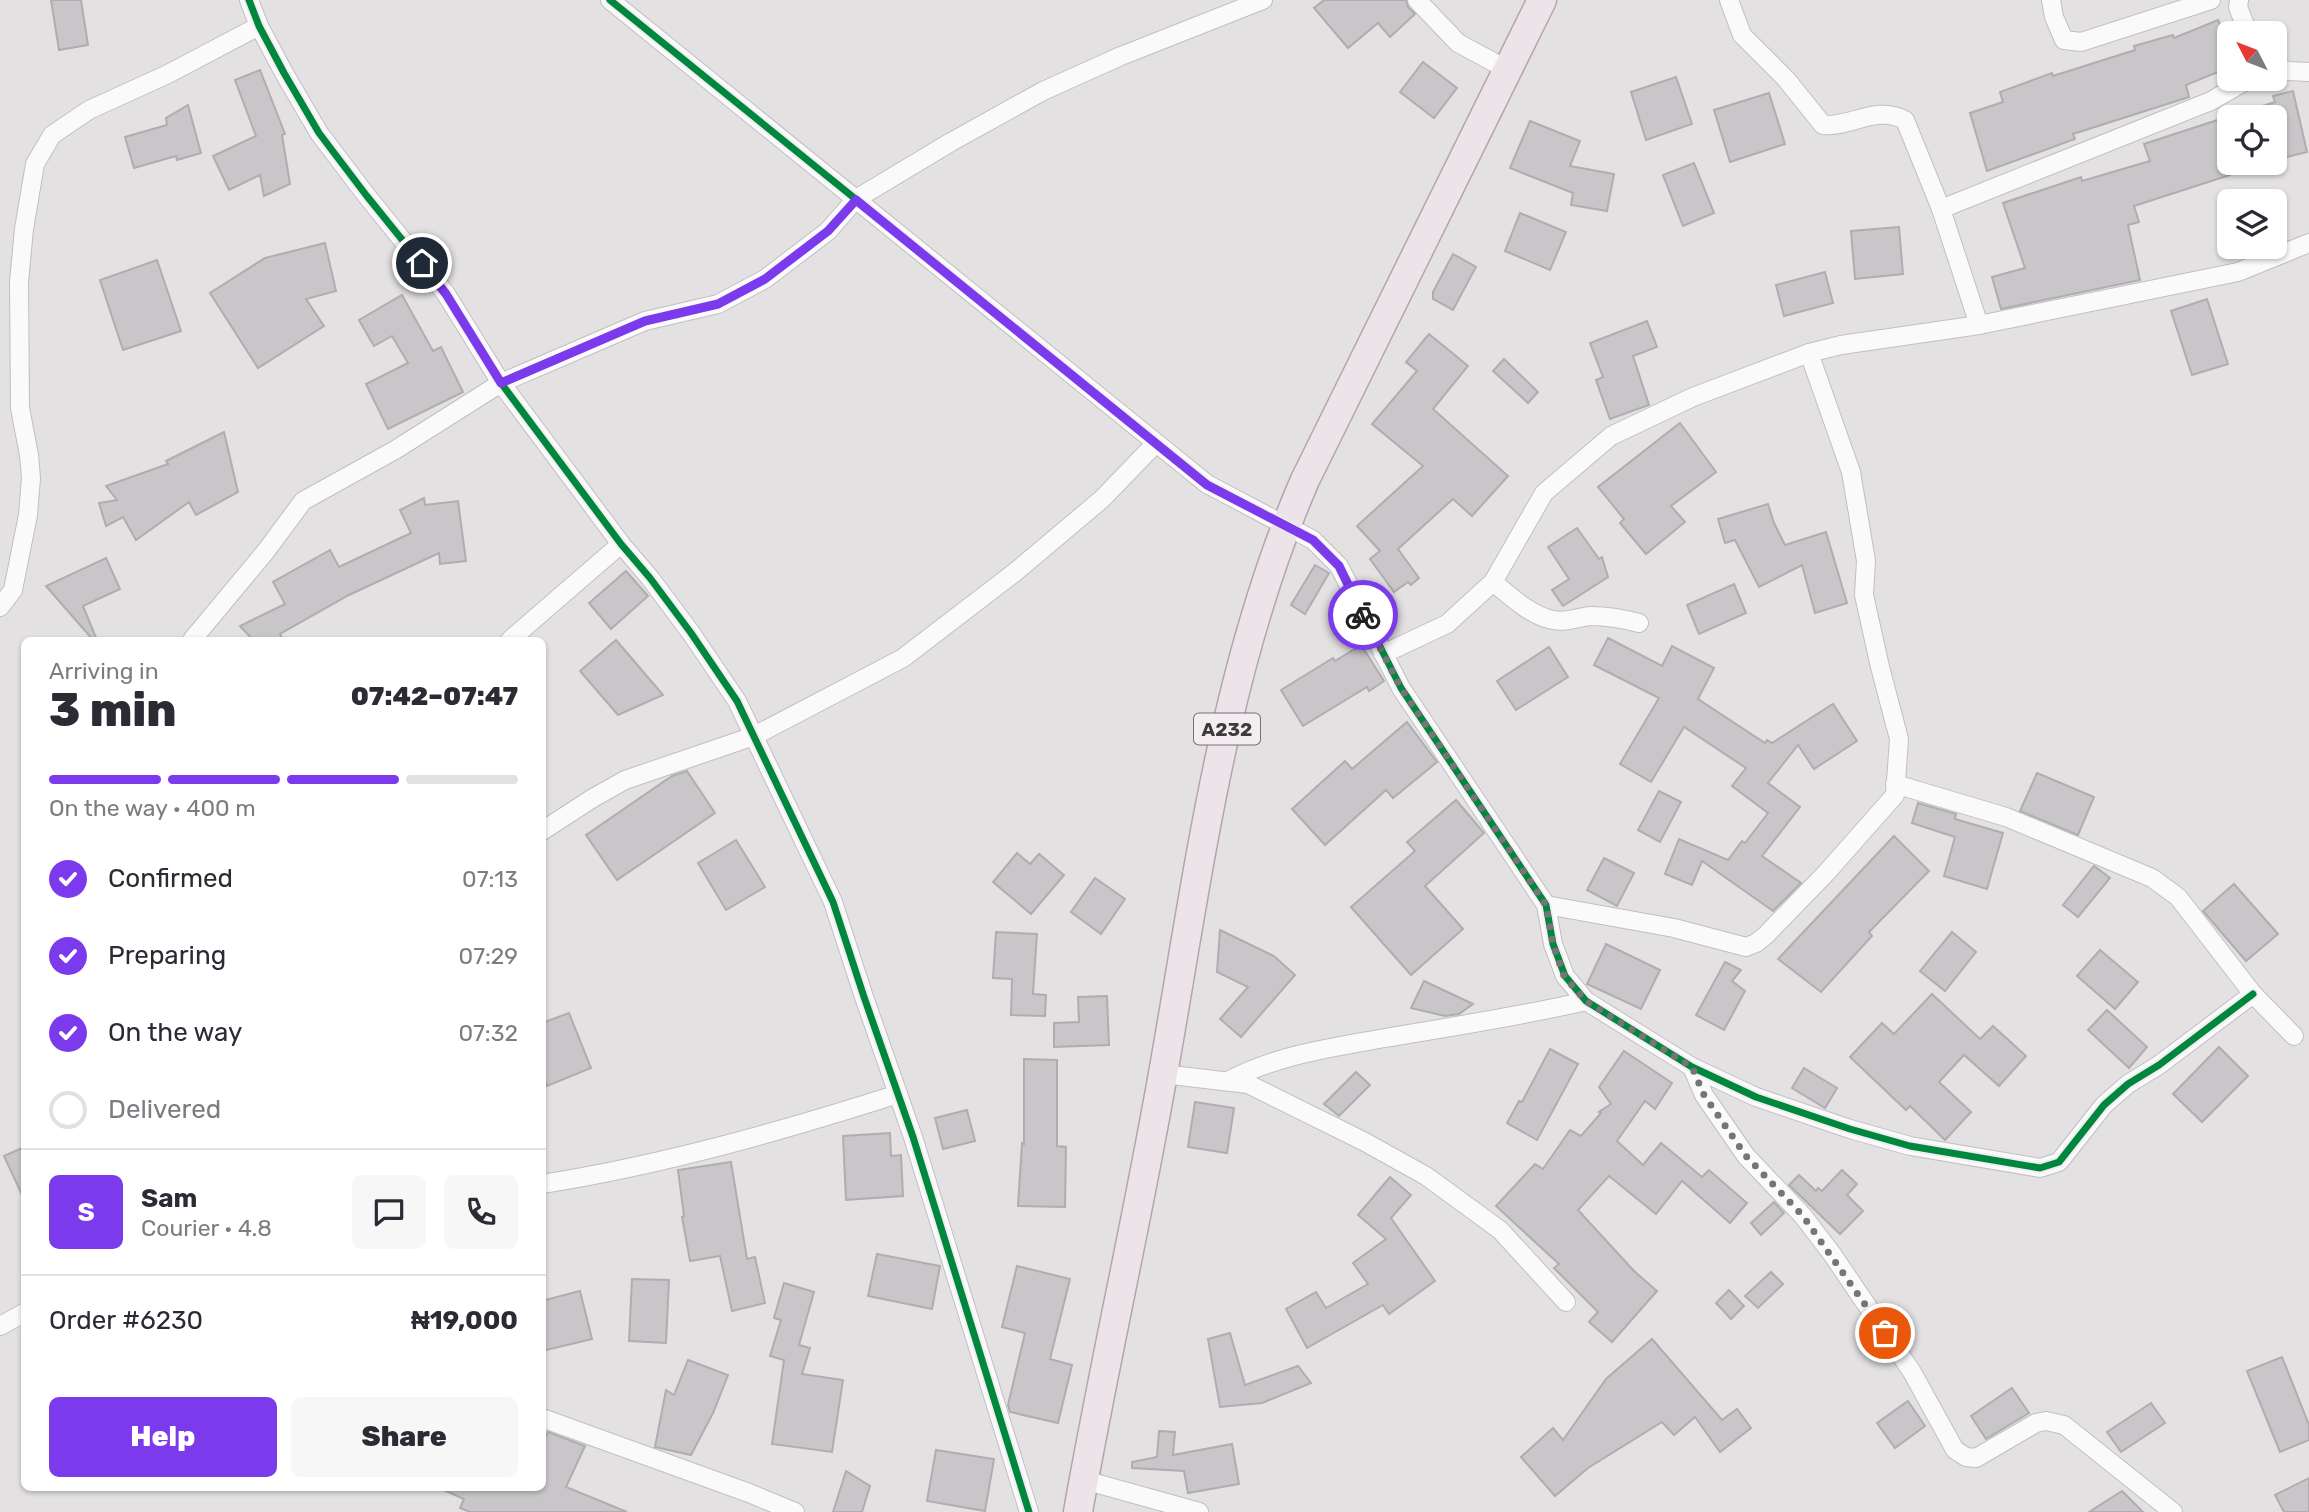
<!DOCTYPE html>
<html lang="en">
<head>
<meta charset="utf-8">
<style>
  :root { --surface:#fff; --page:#f7f7f7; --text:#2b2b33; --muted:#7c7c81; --line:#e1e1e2; --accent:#7c3aed }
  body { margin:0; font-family:Rubik,sans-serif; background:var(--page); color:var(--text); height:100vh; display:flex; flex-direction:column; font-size:26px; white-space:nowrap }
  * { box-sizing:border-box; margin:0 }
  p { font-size:23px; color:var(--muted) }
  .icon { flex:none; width:38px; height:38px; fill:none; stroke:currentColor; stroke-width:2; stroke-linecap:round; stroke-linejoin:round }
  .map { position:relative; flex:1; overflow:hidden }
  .side { position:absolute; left:21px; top:637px; width:525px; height:854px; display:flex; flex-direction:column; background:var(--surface); border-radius:10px; box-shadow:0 2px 5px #0004 }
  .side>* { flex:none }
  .needle { width:46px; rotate:312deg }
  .tools { position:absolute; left:2217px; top:21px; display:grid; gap:14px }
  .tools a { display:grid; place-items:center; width:70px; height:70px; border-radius:10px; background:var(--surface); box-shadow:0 2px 5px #0004; font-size:35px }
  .pin { position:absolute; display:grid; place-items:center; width:60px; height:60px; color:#fff; margin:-30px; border:4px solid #fff; border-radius:50%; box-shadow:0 2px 7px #0007 }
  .courier { position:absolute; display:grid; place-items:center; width:70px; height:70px; margin:-35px; border:5px solid #7c3aed; border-radius:50%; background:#fff; color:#222; box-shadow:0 2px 9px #0007 }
  .summary em { font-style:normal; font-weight:800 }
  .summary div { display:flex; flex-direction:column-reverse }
  .summary { display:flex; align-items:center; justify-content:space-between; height:119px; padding:0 28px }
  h1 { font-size:46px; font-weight:800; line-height:52px }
  .bar { display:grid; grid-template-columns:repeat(4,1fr); gap:10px 7px; align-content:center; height:84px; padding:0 28px }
  .bar i { height:9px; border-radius:5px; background:var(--line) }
  .bar .current { background:var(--accent) }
  .bar p { grid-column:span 4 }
  .line { display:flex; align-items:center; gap:18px; padding:0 28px; border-top:2px solid var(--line) }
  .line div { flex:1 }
  .round { display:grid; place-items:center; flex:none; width:74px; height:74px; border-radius:10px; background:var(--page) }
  ol { padding:0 28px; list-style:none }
  li { display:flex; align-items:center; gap:21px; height:77px }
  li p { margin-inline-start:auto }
  li .icon { padding:7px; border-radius:50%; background:var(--accent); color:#fff; stroke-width:4 }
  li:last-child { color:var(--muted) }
  li i { width:38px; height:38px; border:4px solid var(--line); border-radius:50% }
  .primary-button { display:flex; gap:14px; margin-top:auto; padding:14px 28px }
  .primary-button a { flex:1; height:80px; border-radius:10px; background:var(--accent); color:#fff; font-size:28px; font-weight:800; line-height:80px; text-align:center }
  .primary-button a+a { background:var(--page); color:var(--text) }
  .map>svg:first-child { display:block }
  .building { fill:#c8c6c8; stroke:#afadaf; stroke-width:2 }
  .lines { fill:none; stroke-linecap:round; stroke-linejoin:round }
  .minor-casing { stroke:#c1bfc1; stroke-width:20 }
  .primary-casing { stroke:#b4a5ab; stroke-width:31 }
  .minor { stroke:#fbfafb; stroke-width:18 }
  .primary { stroke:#ece4e8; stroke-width:28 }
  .cycleway-casing { stroke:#f3edf1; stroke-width:11 }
  .cycleway { stroke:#00873e; stroke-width:7 }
  .done { stroke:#777476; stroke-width:7; stroke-dasharray:0 12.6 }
  .route { stroke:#7c3aed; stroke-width:9 }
  .labels { text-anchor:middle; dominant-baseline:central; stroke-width:6; stroke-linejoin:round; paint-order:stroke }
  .shield { fill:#f3edf1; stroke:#737072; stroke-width:2 }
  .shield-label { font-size:19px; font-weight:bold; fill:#3c3a3b }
</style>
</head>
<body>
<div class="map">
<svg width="2309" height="1512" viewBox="0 0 2309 1512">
  <rect width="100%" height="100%" fill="#e4e1e3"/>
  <g class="building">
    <path d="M51,0H81L88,45L59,50Z"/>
    <path d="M1324,0H1406L1408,7L1415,14L1390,37L1378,23L1348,48L1314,8Z"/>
    <path d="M2218,20L2230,48V67L2186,85L2189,97L2073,134L2075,139L1987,171L1970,113L2003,102L2000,92L2052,73L2053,76L2135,50L2134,46L2173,35L2174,38Z"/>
    <path d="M1423,62L1457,88L1434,118L1400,92Z"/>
    <path d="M260,70L285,134L282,135L290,184L264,196L260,175L229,190L213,156L256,136L235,80Z"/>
    <path d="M1676,77L1692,124L1646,140L1631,92Z"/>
    <path d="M2293,91L2307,152L2275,160V117H2237V114L2275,102L2273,96Z"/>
    <path d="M1769,93L1785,144L1730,162L1714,110Z"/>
    <path d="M188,105L201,153L177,160L176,156L134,168L125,137L167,125L166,118Z"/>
    <path d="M2230,116V175L2134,206L2139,222L2128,225L2140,280L2001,309L1992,277L2025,268L2003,203L2081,177L2082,181L2150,161L2144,144Z"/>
    <path d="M1530,121L1580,141L1570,166L1614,174L1607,211L1571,205L1573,193L1510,168Z"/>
    <path d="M1694,163L1714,213L1683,226L1663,175Z"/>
    <path d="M1520,213L1566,232L1550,270L1505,251Z"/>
    <path d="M1899,227L1903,274L1855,279L1851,231Z"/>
    <path d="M325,243L336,291L306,299L324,326L258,368L210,293L265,258Z"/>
    <path d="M1453,254L1476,267L1453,310L1433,299V292Z"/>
    <path d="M157,260L181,331L123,350L100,280Z"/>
    <path d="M1825,272L1833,303L1784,316L1776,285Z"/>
    <path d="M402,295L433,351L441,347L463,392L388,429L366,384L408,363L392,336L374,346L359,320Z"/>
    <path d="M2207,299L2228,364L2192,375L2171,311Z"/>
    <path d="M1647,321L1657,347L1633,356L1649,405L1610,419L1596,380L1603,377L1590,343Z"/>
    <path d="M1429,334L1468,366L1433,409L1508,476L1472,516L1453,499L1398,549L1419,578L1411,585L1408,582L1394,592L1370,559L1380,551L1357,526L1423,466L1372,424L1417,371L1406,362Z"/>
    <path d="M1504,359L1538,392L1528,403L1493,371Z"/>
    <path d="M1680,423L1716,472L1671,506L1685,522L1646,554L1620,523L1624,519L1598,487Z"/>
    <path d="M224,432L238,492L196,515L189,502L136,540L123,517L106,526L99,503L117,500L106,486L168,464L166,461Z"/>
    <path d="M424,498L425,505L458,501L466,561L440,564L439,553L349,595L280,634L283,640H253L240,626L285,604L273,582L330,550L339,567L411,533L400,510Z"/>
    <path d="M1768,504L1774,523L1785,545L1826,532L1847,603L1815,613L1802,565L1759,587L1735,540L1725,543L1718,519Z"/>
    <path d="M1577,528L1599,559L1602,557L1608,577L1563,606L1552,590L1569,579L1548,547Z"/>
    <path d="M106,558L120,589L83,606L97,640H93L46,586Z"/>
    <path d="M1315,565L1329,573L1305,614L1291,605Z"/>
    <path d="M626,571L648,596L611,629L589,603Z"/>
    <path d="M1734,584L1746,613L1699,634L1687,605Z"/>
    <path d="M1608,638L1662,666L1672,646L1714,668L1698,699L1765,743L1767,740L1772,743L1833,704L1857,741L1814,769L1798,745L1768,783L1800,807L1762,856L1801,883L1773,911L1702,861L1692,885L1665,874L1679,839L1728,860L1742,841L1745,843L1768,813L1732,786L1746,768L1684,727L1651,782L1620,764L1659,698L1594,665Z"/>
    <path d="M616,640L663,695L618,715L580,671Z"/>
    <path d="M1361,645L1384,681L1369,691L1367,687L1303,726L1281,690L1333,658L1335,661Z"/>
    <path d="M1549,647L1568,677L1516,710L1497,681Z"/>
    <path d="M1407,722L1437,762L1393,798L1386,790L1325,845L1292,809L1345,761L1352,769Z"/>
    <path d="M687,771L715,813L617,880L586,835L672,776Z"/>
    <path d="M2037,773L2094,797L2078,835L2020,811Z"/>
    <path d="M1659,791L1681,802L1660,842L1638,830Z"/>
    <path d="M1456,800L1484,833L1425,886L1463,929L1411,975L1351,907L1415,851L1407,842Z"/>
    <path d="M1918,803L1956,814L1955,819L2003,833L1987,889L1944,876L1955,837L1912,823Z"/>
    <path d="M1894,836L1929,871L1869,932L1872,936L1821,992L1778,959Z"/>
    <path d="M736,840L765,887L726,910L698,863Z"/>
    <path d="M1017,853L1030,864L1039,854L1064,875L1031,914L993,882Z"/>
    <path d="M1604,858L1634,873L1617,906L1587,890Z"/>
    <path d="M2094,866L2110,878L2078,917L2063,905Z"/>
    <path d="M1095,878L1125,899L1101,934L1071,912Z"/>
    <path d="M2234,884L2278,934L2246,961L2203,911Z"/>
    <path d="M1220,930L1274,956L1295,975L1241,1037L1220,1019L1248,987L1217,972Z"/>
    <path d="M996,932L1037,934L1033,994L1046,995L1045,1016L1011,1015L1012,979L993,978Z"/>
    <path d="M1952,932L1976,952L1945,991L1920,971Z"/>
    <path d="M1606,944L1660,970L1641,1009L1587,984Z"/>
    <path d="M2100,950L2138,982L2115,1009L2077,976Z"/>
    <path d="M1725,962L1741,970L1732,981L1745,991L1724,1030L1696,1015Z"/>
    <path d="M1424,981L1473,1004L1459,1014L1445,1016L1411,1008Z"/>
    <path d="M1932,994L1980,1039L1993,1026L2026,1056L1999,1086L1964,1055L1939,1082L1971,1112L1945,1140L1910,1106L1906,1110L1850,1057L1882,1023L1894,1034Z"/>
    <path d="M1107,996L1109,1045L1054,1047V1023L1079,1022L1078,997Z"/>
    <path d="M2107,1010L2147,1047L2129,1068L2088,1030Z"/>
    <path d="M569,1013L591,1068L547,1086L542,1074V1023Z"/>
    <path d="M2219,1047L2248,1076L2202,1122L2173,1094Z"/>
    <path d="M1550,1049L1578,1064L1537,1140L1507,1123L1519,1101L1522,1102Z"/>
    <path d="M1624,1051L1672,1083L1655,1109L1645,1101L1617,1141L1643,1165L1661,1143L1702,1177L1709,1170L1747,1203L1730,1223L1682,1181L1656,1214L1609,1176L1578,1210L1634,1271L1657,1291L1612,1342L1589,1322L1598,1312L1554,1268L1559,1264L1496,1206L1535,1164L1543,1169L1570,1130L1581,1136L1601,1113L1599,1112L1611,1104L1599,1087Z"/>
    <path d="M1024,1059L1057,1060V1146L1066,1147L1065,1207L1018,1206L1022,1143L1024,1144Z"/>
    <path d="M1804,1068L1837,1088L1825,1108L1792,1088Z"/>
    <path d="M1356,1072L1370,1085L1339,1116L1324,1104Z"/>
    <path d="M1195,1102L1234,1108L1227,1153L1188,1147Z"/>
    <path d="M967,1110L975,1141L943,1149L935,1118Z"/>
    <path d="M890,1133L891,1156L901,1155L903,1196L846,1200L843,1136Z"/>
    <path d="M24,1147V1199L4,1156Z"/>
    <path d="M731,1162L747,1259L755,1257L765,1303L732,1311L720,1256L690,1261L682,1217L684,1216L678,1170Z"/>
    <path d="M1842,1170L1857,1184L1847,1195L1863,1211L1840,1234L1789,1185L1799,1175L1816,1191L1818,1188L1822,1191Z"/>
    <path d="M1390,1177L1411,1195L1391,1218L1435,1281L1389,1314L1383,1305L1307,1348L1286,1309L1316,1292L1326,1308L1368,1284L1353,1263L1386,1239L1358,1215Z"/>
    <path d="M1774,1202L1784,1213L1761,1235L1751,1223Z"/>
    <path d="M877,1254L940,1266L932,1309L868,1296Z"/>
    <path d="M1017,1266L1070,1279L1050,1359L1072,1365L1058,1423L1010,1412L1008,1405L1025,1333L1002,1327Z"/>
    <path d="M1771,1272L1783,1284L1758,1308L1745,1296Z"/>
    <path d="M632,1279L669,1280L666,1343L629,1341Z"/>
    <path d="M784,1283L814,1292L799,1345L810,1348L802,1374L843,1380L832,1452L772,1444L784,1360L770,1356L781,1320L774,1318Z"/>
    <path d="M1729,1290L1744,1306L1731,1319L1716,1303Z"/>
    <path d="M580,1291L592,1339L542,1351L545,1300Z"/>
    <path d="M1230,1333L1245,1385L1298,1366L1311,1383L1262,1403L1220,1407L1208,1339Z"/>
    <path d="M1652,1339L1722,1420L1737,1409L1751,1428L1720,1452L1695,1417L1674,1435L1662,1422L1588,1468L1555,1496L1521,1457L1553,1428L1563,1440L1606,1379Z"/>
    <path d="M2282,1357L2309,1425V1440L2280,1452L2247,1371Z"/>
    <path d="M688,1360L728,1375L713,1413L691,1455L655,1447L666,1390L674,1395Z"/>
    <path d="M2012,1388L2029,1413L1986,1439L1971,1416Z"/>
    <path d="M1908,1401L1925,1426L1895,1448L1877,1423Z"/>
    <path d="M2151,1403L2165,1423L2121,1452L2107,1432Z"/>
    <path d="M1159,1431L1175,1432L1173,1455L1232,1444L1239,1484L1188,1493L1184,1471L1132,1468V1462L1157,1457Z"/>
    <path d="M548,1432L585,1446L566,1487L627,1512H470L460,1508L464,1499L439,1488H542V1444Z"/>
    <path d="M936,1450L994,1459L985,1511L927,1501Z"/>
    <path d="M846,1471L870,1486L862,1512H833Z"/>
    <path d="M2309,1478V1512H2284L2275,1495Z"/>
    <path d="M2122,1491L2143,1512H2089Z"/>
  </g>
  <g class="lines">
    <defs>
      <g id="minor">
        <path d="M249,0L259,26L284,73L319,133L366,195L446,294L501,383L621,544L650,578L691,633L737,701L833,902L864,997L913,1137L1029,1512"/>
        <path d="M610,0L1207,484L1313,540L1339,566L1401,688L1546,905L1553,944L1565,976L1586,1001L1692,1067L1756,1097L1850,1129L1910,1146L2040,1168L2059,1162L2104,1105L2128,1084L2159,1065L2253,994"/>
        <path d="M1417,0L1458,43L1508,70"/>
        <path d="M1729,0L1742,35L1786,79L1823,125C1853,127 1875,105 1905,120L1941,209L1979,325"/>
        <path d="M2051,0L2054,17L2064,40L2081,42L2211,0"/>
        <path d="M2239,0L2238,7L2248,33"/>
        <path d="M2275,66L2288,71L2309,72"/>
        <path d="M1941,209L2211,101L2249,79"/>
        <path d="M1493,582C1510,596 1531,616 1553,620C1567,623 1577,617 1591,616C1607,616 1624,619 1639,623"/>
        <path d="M0,607L13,590L28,515L31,478L29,455L20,408L19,282L24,229L35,164L52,135L89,110L168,74L259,26"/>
        <path d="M192,640L266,551L303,501L395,450L501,383L645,321L718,304L765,279L828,231L856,199L951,142L1043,91L1121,56L1263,0"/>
        <path d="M510,640L621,544"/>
        <path d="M1383,654L1447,624L1493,582L1544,493L1611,436L1693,397L1809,353L1841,345L1979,325L2238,272L2309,243"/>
        <path d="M1895,784L2006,817L2152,878L2178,897L2253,994L2294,1036"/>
        <path d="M542,831L593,798L625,780L754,736L903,658L1014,573L1102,499L1155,444"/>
        <path d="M1546,905L1674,928L1746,947L1756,943L1766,935L1827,872L1895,795L1899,739L1880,667L1864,595L1866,561L1851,472L1809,353"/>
        <path d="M1692,1067L1704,1095L1746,1156L1803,1216L1832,1254L1912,1372L1955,1450L1966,1457L1976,1458L2036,1423L2046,1421L2064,1425L2173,1512"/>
        <path d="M1163,1074L1248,1084L1365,1142L1426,1176L1500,1230L1566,1302"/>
        <path d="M1230,1080C1275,1056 1329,1048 1379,1039C1448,1027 1518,1017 1586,1001"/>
        <path d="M542,1184C663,1165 782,1131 898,1094"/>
        <path d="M0,1326L24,1313"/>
        <path d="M542,1418L749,1493L795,1512"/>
        <path d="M1084,1480L1199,1512"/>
      </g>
      <path id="primary" d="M1078,1512C1104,1364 1138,1217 1164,1068C1199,870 1224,666 1305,480L1542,0"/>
    </defs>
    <use href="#minor" class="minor-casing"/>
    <use href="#primary" class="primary-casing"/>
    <use href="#minor" class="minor"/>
    <use href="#primary" class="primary"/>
    <defs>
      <g id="cycleway">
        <path d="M249,0L259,26L284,73L319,133L366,195L446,294L501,383L621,544L650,578L691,633L737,701L833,902L864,997L913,1137L1029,1512"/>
        <path d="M610,0L1207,484L1313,540L1339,566L1401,688L1546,905L1553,944L1565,976L1586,1001L1692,1067L1756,1097L1850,1129L1910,1146L2040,1168L2059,1162L2104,1105L2128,1084L2159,1065L2253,994"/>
      </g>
    </defs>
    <use href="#cycleway" class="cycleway-casing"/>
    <use href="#cycleway" class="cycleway"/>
  </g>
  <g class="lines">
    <path class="done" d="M1363,615L1401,688L1546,905L1553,944L1564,976L1586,1001L1692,1067L1704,1095L1746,1156L1803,1216L1885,1333"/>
    <path class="route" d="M422,263L446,294L501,383L645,321L718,304L765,279L828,231L856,200L1207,485L1313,540L1339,566L1363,615"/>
  </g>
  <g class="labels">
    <rect class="shield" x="1194" y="713.5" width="66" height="31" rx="5"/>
    <g class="shield-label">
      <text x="1227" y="729">A232</text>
    </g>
  </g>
</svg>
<div class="tools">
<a><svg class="needle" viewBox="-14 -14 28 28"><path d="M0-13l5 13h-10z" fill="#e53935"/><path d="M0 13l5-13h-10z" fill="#7c7c81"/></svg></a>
<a><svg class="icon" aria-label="locate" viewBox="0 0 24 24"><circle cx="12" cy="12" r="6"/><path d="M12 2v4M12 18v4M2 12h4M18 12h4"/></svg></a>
<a><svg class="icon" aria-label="layers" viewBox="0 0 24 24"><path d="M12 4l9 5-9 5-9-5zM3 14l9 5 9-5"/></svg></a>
</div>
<div class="pin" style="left:1885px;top:1333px;background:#ea580c"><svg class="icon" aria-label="bag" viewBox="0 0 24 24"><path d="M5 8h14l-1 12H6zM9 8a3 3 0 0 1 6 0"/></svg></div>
<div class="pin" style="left:422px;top:263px;background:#1f2937"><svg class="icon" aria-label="home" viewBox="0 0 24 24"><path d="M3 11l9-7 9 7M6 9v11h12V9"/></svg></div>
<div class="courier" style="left:1363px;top:615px"><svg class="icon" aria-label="bike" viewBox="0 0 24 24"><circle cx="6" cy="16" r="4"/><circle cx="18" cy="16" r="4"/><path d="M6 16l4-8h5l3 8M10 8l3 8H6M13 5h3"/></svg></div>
<section class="side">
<div class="summary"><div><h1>3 min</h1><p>Arriving in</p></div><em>07:42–07:47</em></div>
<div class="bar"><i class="current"></i><i class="current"></i><i class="current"></i><i></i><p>On the way · 400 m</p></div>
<ol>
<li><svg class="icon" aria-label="check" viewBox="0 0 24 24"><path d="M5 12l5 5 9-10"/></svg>Confirmed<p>07:13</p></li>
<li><svg class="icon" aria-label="check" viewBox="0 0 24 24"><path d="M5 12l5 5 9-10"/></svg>Preparing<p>07:29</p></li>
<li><svg class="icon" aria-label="check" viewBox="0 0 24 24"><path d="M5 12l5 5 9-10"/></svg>On the way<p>07:32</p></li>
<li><i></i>Delivered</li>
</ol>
<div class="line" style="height:126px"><b class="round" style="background:var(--accent);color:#fff">S</b><div><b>Sam</b><p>Courier · 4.8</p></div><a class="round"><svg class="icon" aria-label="chat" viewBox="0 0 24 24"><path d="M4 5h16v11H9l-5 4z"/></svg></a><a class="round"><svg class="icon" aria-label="phone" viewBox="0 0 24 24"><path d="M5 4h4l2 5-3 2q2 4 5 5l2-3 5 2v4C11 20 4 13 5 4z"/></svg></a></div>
<div class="line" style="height:91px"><div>Order #6230</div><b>₦19,000</b></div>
<div class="primary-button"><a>Help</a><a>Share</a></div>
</section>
</div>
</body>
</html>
